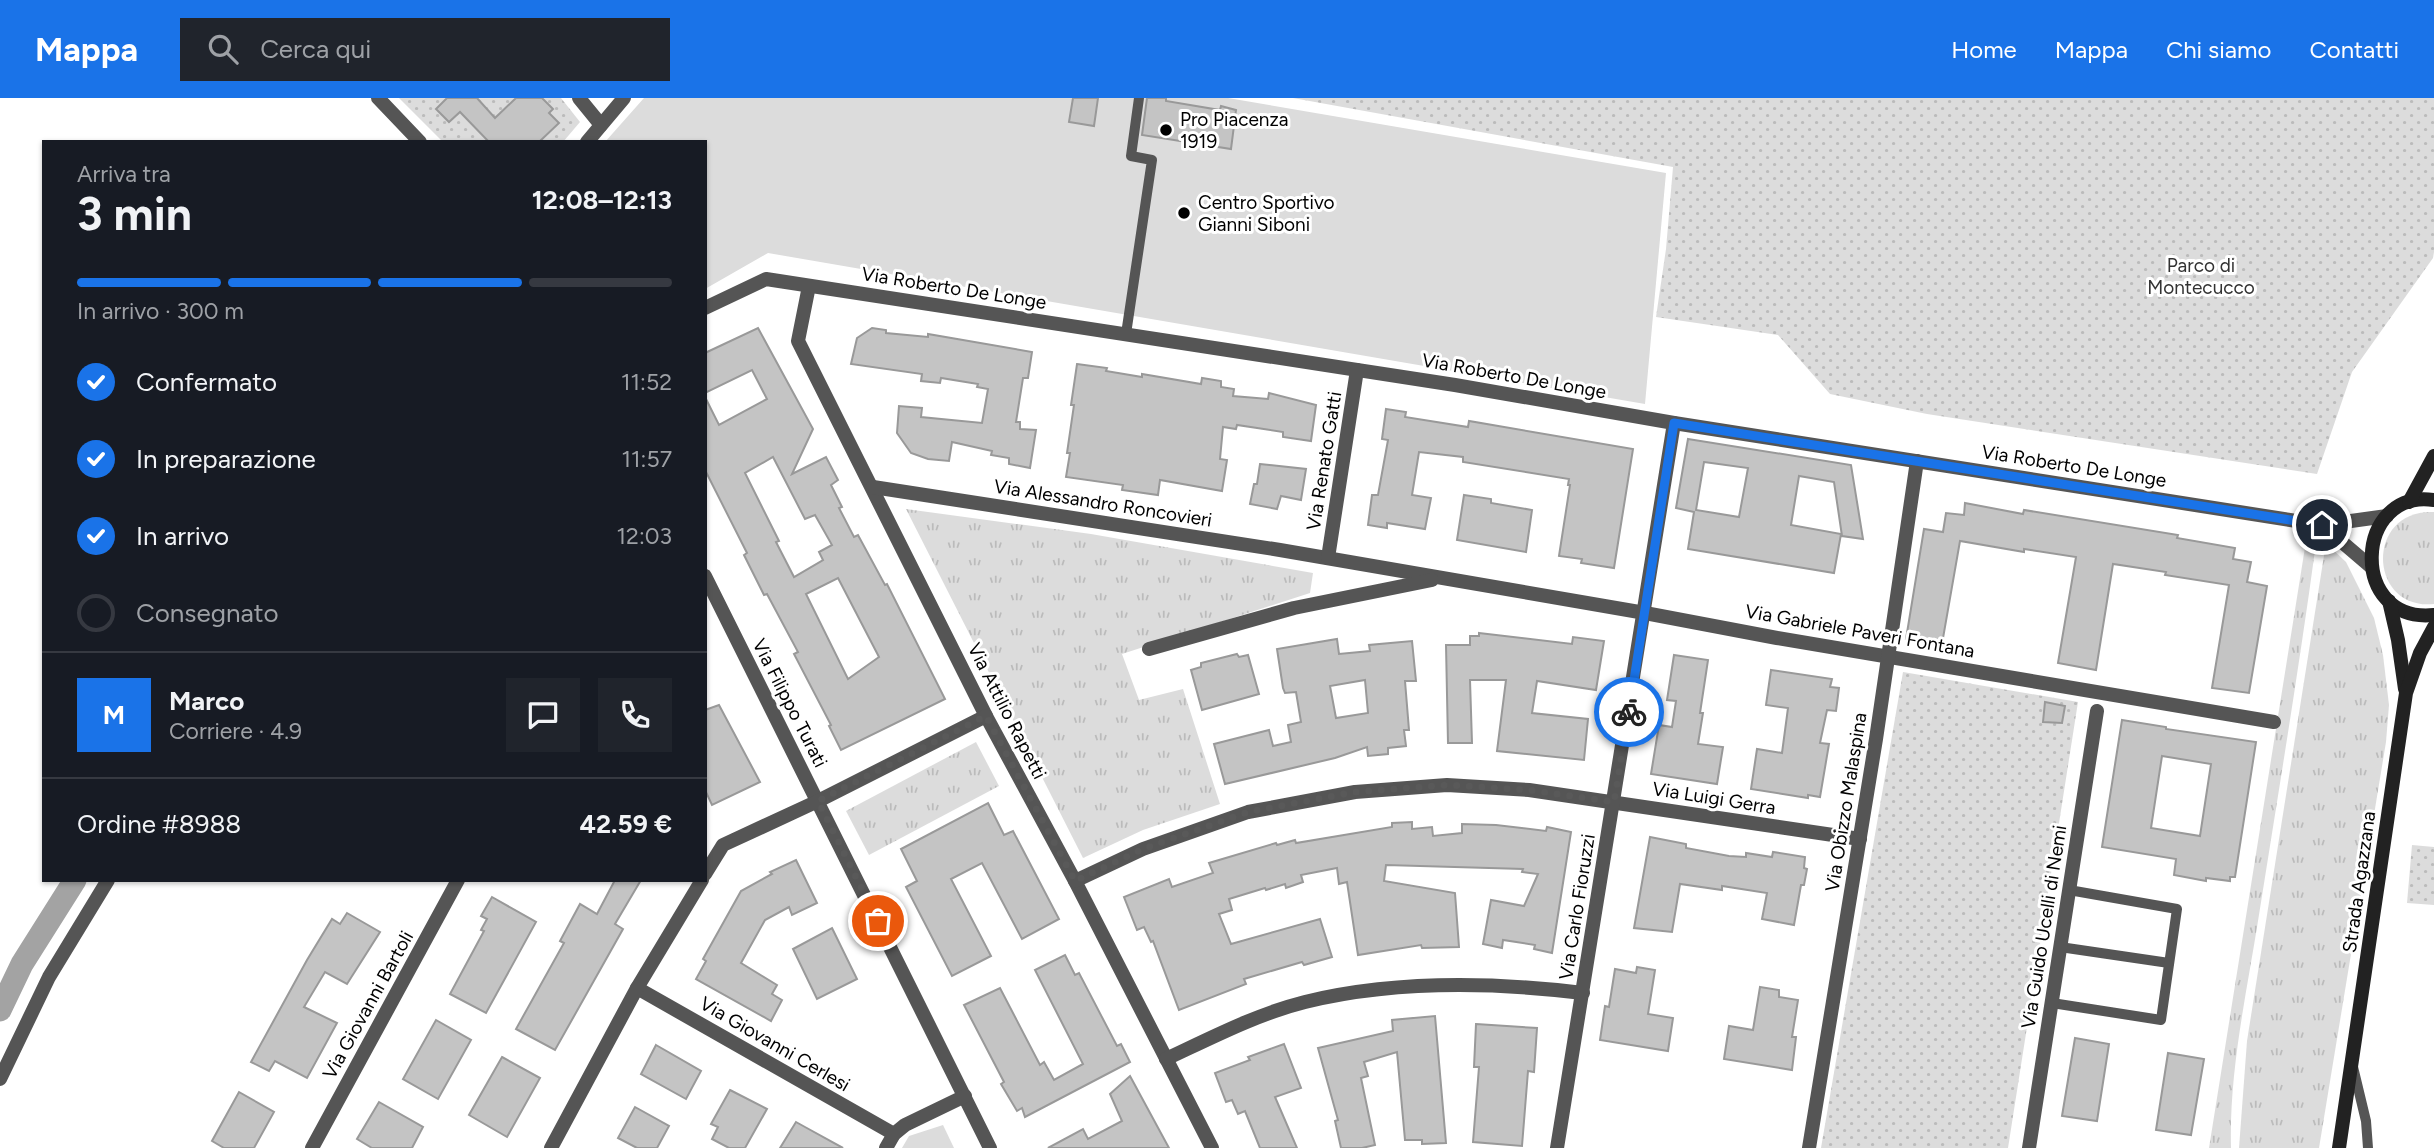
<!DOCTYPE html>
<html lang="it">
<head>
<meta charset="utf-8">
<style>
  :root { --surface:#171b24; --page:#20242c; --text:#f1f3f6; --muted:#9ea1a6; --line:#363941; --accent:#1a73e8 }
  body { margin:0; font-family:Figtree,sans-serif; background:var(--page); color:var(--text); height:100vh; display:flex; flex-direction:column; font-size:26px; white-space:nowrap }
  * { box-sizing:border-box; margin:0 }
  p { font-size:23px; color:var(--muted) }
  .icon { flex:none; width:38px; height:38px; fill:none; stroke:currentColor; stroke-width:2; stroke-linecap:round; stroke-linejoin:round }
  .map { position:relative; flex:1; overflow:hidden }
  .details { position:absolute; left:42px; top:42px; width:665px; height:742px; display:flex; flex-direction:column; background:var(--surface); border-radius:0px; box-shadow:0 2px 5px #0004 }
  .details>* { flex:none }
  .pin { position:absolute; display:grid; place-items:center; width:60px; height:60px; color:#fff; margin:-30px; border:4px solid #fff; border-radius:50%; box-shadow:0 2px 7px #0007 }
  .courier { position:absolute; display:grid; place-items:center; width:70px; height:70px; margin:-35px; border:5px solid #1a73e8; border-radius:50%; background:#fff; color:#222; box-shadow:0 2px 9px #0007 }
  .summary em { font-style:normal; font-weight:700 }
  .summary div { display:flex; flex-direction:column-reverse }
  .summary { display:flex; align-items:center; justify-content:space-between; height:119px; padding:0 35px }
  h1 { font-size:46px; font-weight:700; line-height:52px }
  .bar { display:grid; grid-template-columns:repeat(4,1fr); gap:10px 7px; align-content:center; height:84px; padding:0 35px }
  .bar i { height:9px; border-radius:5px; background:var(--line) }
  .bar .on { background:var(--accent) }
  .bar p { grid-column:span 4 }
  .line { display:flex; align-items:center; gap:18px; padding:0 35px; border-top:2px solid var(--line) }
  .line div { flex:1 }
  .round { display:grid; place-items:center; flex:none; width:74px; height:74px; border-radius:0px; background:var(--page) }
  ol { padding:0 35px; list-style:none }
  li { display:flex; align-items:center; gap:21px; height:77px }
  li p { margin-inline-start:auto }
  li .icon { padding:7px; border-radius:50%; background:var(--accent); color:#fff; stroke-width:4 }
  li:last-child { color:var(--muted) }
  li i { width:38px; height:38px; border:4px solid var(--line); border-radius:50% }
  header { display:flex; align-items:center; gap:42px; box-sizing:border-box; height:98px; padding:0 35px; background:var(--accent); color:#fff }
  header strong { font-size:33px }
  nav { display:flex; gap:38px; margin-inline-start:auto; font-size:24px }
  .search { width:490px; height:63px; background:var(--page); display:flex; align-items:center; gap:18px; box-sizing:border-box; padding:0 24px; border-radius:0px; color:var(--muted); font-size:26px }
  .map>svg:first-child { display:block }
  .grass { fill:url(#grass-tufts) }
  .park { fill:url(#park-dots) }
  .pitch { fill:#dcdcdc }
  .lines { fill:none; stroke-linecap:round; stroke-linejoin:round }
  .canal { stroke:#a3a3a3; stroke-width:23 }
  .building { fill:#c4c4c4; stroke:#999; stroke-width:2; fill-rule:evenodd }
  .lane { stroke:#555; stroke-width:10 }
  .street { stroke:#555; stroke-width:14 }
  .secondary { stroke:#222; stroke-width:14 }
  .done { stroke:#595959; stroke-width:7; stroke-dasharray:0 12.6 }
  .route { stroke:#1a73e8; stroke-width:9 }
  .poi-dot { fill:#000; stroke:#fff; stroke-width:2.5 }
  .labels { text-anchor:middle; dominant-baseline:central; stroke-width:6; stroke-linejoin:round; paint-order:stroke }
  .poi-label { font-size:19px; fill:#000; stroke:#fff; text-anchor:start }
  .park-label { font-size:19px; fill:#333; stroke:#fff }
  .street-label { font-size:19px; fill:#000; stroke:#fff }
</style>
</head>
<body>
<header>
<strong>Mappa</strong>
<div class="search"><svg class="icon" aria-label="search" viewBox="0 0 24 24"><circle cx="10" cy="10" r="6"/><path d="M15 15l6 6"/></svg>Cerca qui</div>
<nav><a>Home</a><a>Mappa</a><a>Chi siamo</a><a>Contatti</a></nav>
</header>
<div class="map">
<svg width="2434" height="1050" viewBox="0 0 2434 1050">
  <defs>
    <pattern id="grass-tufts" width="24" height="20" patternUnits="userSpaceOnUse" patternTransform="scale(1.75)"><rect width="24" height="20" fill="#dcdcdc"/><path d="M3 7l-1-3M5 7V3M7 7l1-3M15 17l-1-3M17 17v-4M19 17l1-3" fill="none" stroke="#bbb"/></pattern>
    <pattern id="park-dots" width="8" height="8" patternUnits="userSpaceOnUse" patternTransform="scale(1.75)"><rect width="8" height="8" fill="#dcdcdc"/><path d="M2 2h.1M6 6h.1" fill="none" stroke="#bbb" stroke-width="1.8" stroke-linecap="round"/></pattern>
  </defs>
  <rect width="100%" height="100%" fill="#fff"/>
  <g class="grass">
    <path d="M906,411L1091,436L1313,475L1310,495L1122,556L1139,602L1183,591L1220,706L1143,732L1083,760Z"/>
    <path d="M2434,414V506C2368,513 2364,411 2434,414Z"/>
    <path d="M2306,443L2316,445C2299,571 2278,697 2258,823C2246,898 2229,974 2231,1050H2209Z"/>
    <path d="M2326,445L2346,464L2374,520L2383,557L2389,607L2386,644L2319,1050H2239L2247,943Z"/>
    <path d="M976,644L999,688L869,757L846,713Z"/>
  </g>
  <g class="park">
    <path d="M399,0H561L580,24L563,44H443Z"/>
    <path d="M1293,0H2434V154L2433,160L2352,274L2317,376L1927,316L1830,296L1778,237L1656,219L1666,151L1673,69Z"/>
    <path d="M1903,574L2078,604L2008,1050H1821Z"/>
    <path d="M2412,747L2434,749V807L2407,805Z"/>
  </g>
  <g class="pitch">
    <path d="M644,0H1228L1666,75L1645,306L768,155L705,191V44H605Z"/>
    <path d="M943,1027L954,1050H902L909,1038Z"/>
  </g>
  <g class="lines">
    <path class="canal" d="M0,912L22,866L75,782"/>
  </g>
  <g class="building">
    <path d="M447,0H477L495,20L516,0H542L553,11L549,15L559,25L539,44H489L460,14L449,24L436,11Z"/>
    <path d="M1073,0H1098L1094,28L1069,24Z"/>
    <path d="M1147,0H1166V3L1220,12L1221,8L1236,12L1231,51L1142,37Z"/>
    <path d="M758,230L813,331L792,376L826,359L838,382L831,387L842,409L839,410L854,439L858,437L885,487L887,486L945,601L841,652L829,628L831,627L794,556L798,554L767,496L764,497L744,457L747,455L705,372V299L719,327L767,301L752,272L705,295V255ZM773,359L805,421L815,417L832,447L819,454L823,462L794,479L776,444L779,443L745,375ZM838,480L879,559L848,581L806,496Z"/>
    <path d="M872,230L886,232V235L928,239V236L1032,254L1028,280H1023L1016,324H1020V331L1036,332L1030,370L1009,366V360L991,357L992,353L952,344L949,363L928,361L911,355L897,335L899,308L922,310L921,319L982,325L988,291L977,289L978,286L941,280L940,285L921,283L922,276L851,266L857,240Z"/>
    <path d="M1077,266L1107,270L1106,273L1142,279V276L1201,286L1202,280L1221,283V289L1234,291L1233,298L1268,301L1269,295L1316,307L1311,343L1283,339V334L1237,327L1236,331L1223,329L1220,361L1227,362L1222,393L1160,382L1158,397L1122,392L1123,387L1066,379L1070,355H1067L1074,307H1071Z"/>
    <path d="M1386,311L1406,314L1405,319L1468,329L1469,323L1633,351L1614,470L1581,465L1582,461L1559,458L1570,387H1568L1569,381L1463,364V359L1419,354L1412,397L1431,400L1425,431L1387,425V430L1368,427L1372,397H1378L1388,342L1382,341Z"/>
    <path d="M1688,341L1851,367L1863,441L1842,438L1834,384L1799,378L1791,427L1841,436L1834,475L1688,451L1694,414L1676,410ZM1704,364L1748,370L1739,419L1696,412Z"/>
    <path d="M1260,366L1306,371L1301,402L1281,398L1277,411L1250,406L1254,386H1257Z"/>
    <path d="M1464,397L1491,401V405L1532,412L1526,454L1457,442Z"/>
    <path d="M1965,405L2023,416L2024,412L2178,437L2177,440L2235,450L2233,461L2251,464L2247,484L2267,488L2249,595L2212,590L2229,487L2165,477L2166,474L2113,466L2096,572L2058,565L2076,459L2024,451V454L1960,443L1942,546L1906,541L1924,431L1943,434L1946,415L1964,417Z"/>
    <path d="M1479,535L1572,546L1573,539L1604,543L1596,592L1537,583L1532,615L1588,621L1584,662L1497,653L1506,582H1470L1472,645H1448L1446,547H1470V538H1479Z"/>
    <path d="M1337,541L1339,556L1370,553L1369,547L1412,543L1416,583H1405L1409,632H1404L1406,648L1388,650V656L1368,658L1367,649L1335,660L1225,686L1214,646L1269,632L1273,648L1291,644L1288,627L1301,624L1296,594L1285,595L1283,590L1277,551ZM1365,582L1368,615L1336,620L1330,588Z"/>
    <path d="M1237,556L1239,559L1248,557L1259,596L1202,612L1191,572L1201,569V565Z"/>
    <path d="M1674,557L1708,562L1700,615H1703L1698,646L1723,649L1717,686L1651,676L1659,627L1672,629L1676,603L1667,602Z"/>
    <path d="M1771,572L1832,581L1830,589L1839,590L1836,613L1827,612L1820,645L1829,646L1820,699L1808,697V700L1751,691L1757,651L1782,655L1788,610L1766,607Z"/>
    <path d="M2045,604L2065,608L2062,625L2043,624Z"/>
    <path d="M719,607L760,684L712,707L705,692V612Z"/>
    <path d="M2122,622L2166,629V631L2256,644L2235,779H2230V783L2206,780V783L2174,777L2176,761L2102,749ZM2162,658L2211,666L2200,738L2151,730Z"/>
    <path d="M988,705L1004,737L1013,733L1059,821L1022,841L982,765L951,781L991,858L952,878L906,789L917,783L901,751Z"/>
    <path d="M1412,724V731L1432,729L1433,738L1462,735V726L1496,727L1546,733L1547,729L1571,734L1552,855L1534,851L1535,847L1503,842L1502,850L1483,846L1491,802L1524,808L1538,776L1522,774L1523,771L1386,767L1384,783L1455,795L1459,849L1422,850L1421,847L1358,857L1347,784L1339,786L1337,770L1301,777L1303,784L1286,790L1285,786L1266,792L1265,790L1229,801L1232,812L1219,816L1231,846L1320,821L1332,859L1304,867L1302,864L1244,881L1246,886L1179,912L1153,843L1151,844L1144,829L1137,832L1124,799L1169,781L1172,789L1213,775L1209,765L1276,745L1277,747L1295,742L1296,745L1392,729V725Z"/>
    <path d="M1650,739L1686,746V750L1729,758L1746,759V755L1772,759L1773,754L1805,759L1804,770L1807,771L1804,787H1801L1794,827L1762,821L1767,795L1722,788V792L1680,786L1672,834L1634,830Z"/>
    <path d="M796,762L817,805L792,817L789,809L765,822L741,865L777,887L772,896L782,902L771,923L696,881L706,863L703,861L741,793L772,776L770,774Z"/>
    <path d="M615,782H641L615,826L623,831L555,952L516,931L564,845L560,843L580,806L597,816Z"/>
    <path d="M492,799L536,824L486,915L450,896L484,833L481,832L487,821L481,818Z"/>
    <path d="M347,815L380,834L347,886L325,874L304,909L337,925L307,980L275,963L269,973L251,964L307,862L332,821L340,826Z"/>
    <path d="M832,830L857,881L817,901L793,851Z"/>
    <path d="M1065,857L1075,877L1079,875L1117,948L1121,946L1130,964L1025,1019L1022,1010L1017,1013L1001,986L1004,984L964,907L1000,890L1040,967L1044,964L1054,982L1083,966L1035,872Z"/>
    <path d="M1637,869L1655,872L1648,916L1673,920L1668,953L1600,942L1605,908L1609,909L1615,871L1636,875Z"/>
    <path d="M1760,889L1779,892V899L1798,902L1792,939H1796L1792,972L1724,961L1729,928L1753,932Z"/>
    <path d="M1435,918L1446,1045L1422,1046V1042H1405L1397,954L1364,964L1368,978L1361,980L1375,1047L1362,1050H1341L1335,1023L1338,1022L1318,950L1393,933L1392,922Z"/>
    <path d="M436,922L471,942L438,1001L403,981Z"/>
    <path d="M1476,926L1537,930L1534,974L1528,973L1522,1048L1473,1044L1479,969H1474Z"/>
    <path d="M2075,940L2109,946L2097,1023L2062,1018Z"/>
    <path d="M1284,946L1301,990L1275,999L1297,1050H1260L1245,1013L1238,1016L1232,1002L1226,1004L1215,975L1250,962L1248,959Z"/>
    <path d="M656,947L701,973L686,1001L641,976Z"/>
    <path d="M2168,955L2204,961L2191,1037L2156,1032Z"/>
    <path d="M502,959L540,980L507,1039L469,1017Z"/>
    <path d="M1130,978L1169,1050H1048L1083,1031L1088,1041L1122,1023L1110,996Z"/>
    <path d="M730,992L767,1011L745,1050H729L712,1041L718,1029L711,1026Z"/>
    <path d="M239,994L274,1014L254,1050H224L212,1043Z"/>
    <path d="M379,1004L423,1029L412,1050H372L357,1041Z"/>
    <path d="M635,1009L669,1028L657,1050H637L618,1040Z"/>
    <path d="M796,1024L805,1029L843,1050H780Z"/>
  </g>
  <g class="lines">
    <g class="lane">
      <path d="M1126,236L1152,62L1131,58L1139,0"/>
      <path d="M2060,849L2169,865"/>
      <path d="M2052,905L2161,922L2177,811L2069,792"/>
      <path d="M2353,969L2366,1023L2368,1050"/>
    </g>
    <g class="street">
      <path d="M378,0L420,44"/>
      <path d="M579,0L601,27"/>
      <path d="M587,44L624,0"/>
      <path d="M809,188L798,243L986,618L1075,783L1212,1050"/>
      <path d="M705,210L766,181L1455,287L1674,325L2322,427L2387,418"/>
      <path d="M873,389L1280,452L1645,515L1777,540L2274,624"/>
      <path d="M2322,427L2370,468"/>
      <path d="M1328,460L1357,272"/>
      <path d="M705,478L990,1050"/>
      <path d="M1149,551L1294,510L1432,482"/>
      <path d="M705,776L723,747L818,703L986,618"/>
      <path d="M1075,783L1143,751L1248,714L1355,694L1447,687L1529,692L1860,741"/>
      <path d="M637,890L894,1036"/>
      <path d="M1166,961C1211,940 1257,916 1305,904C1395,882 1492,884 1583,895"/>
      <path d="M0,981L49,879L108,782"/>
      <path d="M312,1050L458,782"/>
      <path d="M551,1050L637,890L702,782"/>
      <path d="M886,1050L894,1036L905,1027L965,998"/>
      <path d="M1557,1050L1674,325"/>
      <path d="M1809,1050L1876,641L1917,363"/>
      <path d="M2029,1050L2097,613"/>
    </g>
    <g class="secondary">
      <path d="M2434,402C2354,390 2348,526 2434,517"/>
      <path d="M2409,404L2434,358"/>
      <path d="M2389,503L2398,542L2405,591"/>
      <path d="M2339,1050L2406,595L2420,555L2434,529"/>
    </g>
  </g>
  <g class="lines">
    <path class="done" d="M878,823L818,703L986,618L1075,783L1143,751L1248,714L1355,694L1447,687L1529,692L1614,704L1629,614"/>
    <path class="route" d="M1629,614L1674,325L2322,427"/>
  </g>
  <g class="poi-dot">
    <circle cx="1166" cy="32" r="7"/>
    <circle cx="1184" cy="115" r="7"/>
  </g>
  <g class="labels">
    <g class="poi-label">
      <text x="1180" y="21">Pro Piacenza<tspan x="1180" dy="22">1919</tspan></text>
      <text x="1198" y="104">Centro Sportivo<tspan x="1198" dy="22">Gianni Siboni</tspan></text>
    </g>
    <g class="park-label">
      <text x="2201" y="167">Parco di<tspan x="2201" dy="22">Montecucco</tspan></text>
    </g>
    <g class="street-label">
      <text transform="translate(954 190) rotate(9)">Via Roberto De Longe</text>
      <text transform="translate(1514 278) rotate(10)">Via Roberto De Longe</text>
      <text transform="translate(1324 363) rotate(-81)">Via Renato Gatti</text>
      <text transform="translate(2074 368) rotate(9)">Via Roberto De Longe</text>
      <text transform="translate(1103 405) rotate(9)">Via Alessandro Roncovieri</text>
      <text transform="translate(1860 533) rotate(10)">Via Gabriele Paveri Fontana</text>
      <text transform="translate(790 605) rotate(63)">Via Filippo Turati</text>
      <text transform="translate(1007 613) rotate(63)">Via Attilio Rapetti</text>
      <text transform="translate(1714 700) rotate(9)">Via Luigi Gerra</text>
      <text transform="translate(1846 704) rotate(-81)">Via Obizzo Malaspina</text>
      <text transform="translate(2359 784) rotate(-82)">Strada Agazzana</text>
      <text transform="translate(1577 809) rotate(-81)">Via Carlo Fioruzzi</text>
      <text transform="translate(2044 829) rotate(-81)">Via Guido Ucelli di Nemi</text>
      <text transform="translate(368 907) rotate(-61)">Via Giovanni Bartoli</text>
      <text transform="translate(775 946) rotate(30)">Via Giovanni Cerlesi</text>
    </g>
  </g>
</svg>
<div class="pin" style="left:878px;top:823px;background:#ea580c"><svg class="icon" aria-label="bag" viewBox="0 0 24 24"><path d="M5 8h14l-1 12H6zM9 8a3 3 0 0 1 6 0"/></svg></div>
<div class="pin" style="left:2322px;top:427px;background:#1f2937"><svg class="icon" aria-label="home" viewBox="0 0 24 24"><path d="M3 11l9-7 9 7M6 9v11h12V9"/></svg></div>
<div class="courier" style="left:1629px;top:614px"><svg class="icon" aria-label="bike" viewBox="0 0 24 24"><circle cx="6" cy="16" r="4"/><circle cx="18" cy="16" r="4"/><path d="M6 16l4-8h5l3 8M10 8l3 8H6M13 5h3"/></svg></div>
<section class="details">
<div class="summary"><div><h1>3 min</h1><p>Arriva tra</p></div><em>12:08–12:13</em></div>
<div class="bar"><i class="on"></i><i class="on"></i><i class="on"></i><i></i><p>In arrivo · 300 m</p></div>
<ol>
<li><svg class="icon" aria-label="check" viewBox="0 0 24 24"><path d="M5 12l5 5 9-10"/></svg>Confermato<p>11:52</p></li>
<li><svg class="icon" aria-label="check" viewBox="0 0 24 24"><path d="M5 12l5 5 9-10"/></svg>In preparazione<p>11:57</p></li>
<li><svg class="icon" aria-label="check" viewBox="0 0 24 24"><path d="M5 12l5 5 9-10"/></svg>In arrivo<p>12:03</p></li>
<li><i></i>Consegnato</li>
</ol>
<div class="line" style="height:126px"><b class="round" style="background:var(--accent);color:#fff">M</b><div><b>Marco</b><p>Corriere · 4.9</p></div><a class="round"><svg class="icon" aria-label="chat" viewBox="0 0 24 24"><path d="M4 5h16v11H9l-5 4z"/></svg></a><a class="round"><svg class="icon" aria-label="phone" viewBox="0 0 24 24"><path d="M5 4h4l2 5-3 2q2 4 5 5l2-3 5 2v4C11 20 4 13 5 4z"/></svg></a></div>
<div class="line" style="height:91px"><div>Ordine #8988</div><b>42.59 €</b></div>
</section>
</div>
</body>
</html>
